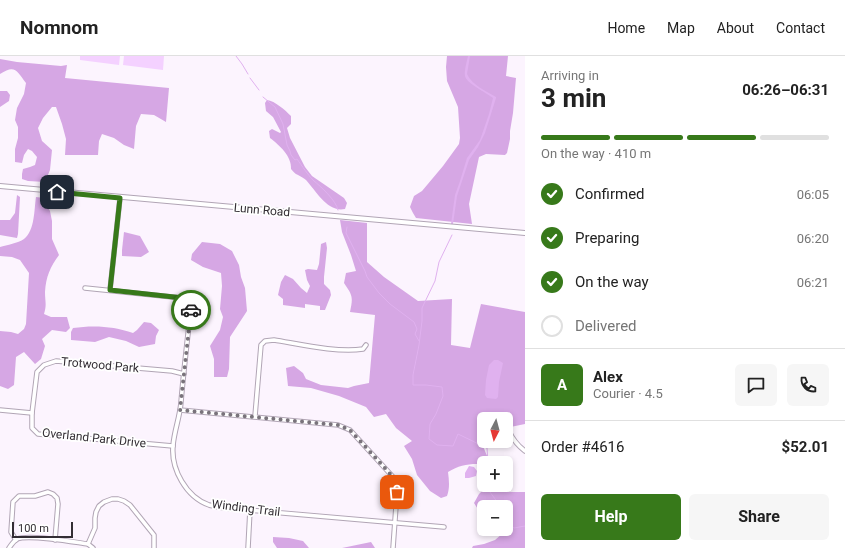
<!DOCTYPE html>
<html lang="en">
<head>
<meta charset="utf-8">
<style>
  :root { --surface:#fff; --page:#f6f6f6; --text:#222; --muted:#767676; --line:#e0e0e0; --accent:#37791a }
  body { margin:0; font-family:Roboto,sans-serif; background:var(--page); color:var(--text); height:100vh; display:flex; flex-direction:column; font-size:15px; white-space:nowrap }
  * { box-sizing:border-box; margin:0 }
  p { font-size:13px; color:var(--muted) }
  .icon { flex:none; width:22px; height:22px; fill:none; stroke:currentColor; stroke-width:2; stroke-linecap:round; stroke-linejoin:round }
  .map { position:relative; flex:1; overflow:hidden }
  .sheet { display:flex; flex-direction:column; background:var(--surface); width:320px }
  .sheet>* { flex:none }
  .needle { width:26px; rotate:186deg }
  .fabs { position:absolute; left:477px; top:356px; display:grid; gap:8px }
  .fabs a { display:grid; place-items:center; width:36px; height:36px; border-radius:6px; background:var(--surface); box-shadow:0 2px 6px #0003; font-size:20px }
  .scale { position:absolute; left:12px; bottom:10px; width:61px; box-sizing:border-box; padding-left:4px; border:2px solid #332e34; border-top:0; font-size:11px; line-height:14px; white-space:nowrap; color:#332e34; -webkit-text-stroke:3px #fff; paint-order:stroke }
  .pin { position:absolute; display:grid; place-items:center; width:34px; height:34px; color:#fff; margin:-17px; border-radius:8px; box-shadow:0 2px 6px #0006 }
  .courier { position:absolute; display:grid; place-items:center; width:40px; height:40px; margin:-20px; border:3px solid #37791a; border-radius:50%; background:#fff; color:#222; box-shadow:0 1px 5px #0007 }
  .summary em { font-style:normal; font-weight:700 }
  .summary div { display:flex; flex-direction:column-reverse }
  .summary { display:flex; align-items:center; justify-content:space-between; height:68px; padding:0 16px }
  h1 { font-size:26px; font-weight:700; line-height:30px }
  .bar { display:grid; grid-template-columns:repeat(4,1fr); gap:6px 4px; align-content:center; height:48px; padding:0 16px }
  .bar i { height:5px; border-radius:3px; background:var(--line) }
  .bar .active { background:var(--accent) }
  .bar p { grid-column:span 4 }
  .line { display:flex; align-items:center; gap:10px; padding:0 16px; border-top:1px solid var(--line) }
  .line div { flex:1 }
  .round { display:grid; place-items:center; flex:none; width:42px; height:42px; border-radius:6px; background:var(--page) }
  ol { padding:0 16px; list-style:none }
  li { display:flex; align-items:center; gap:12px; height:44px }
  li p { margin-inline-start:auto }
  li .icon { padding:4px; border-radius:50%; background:var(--accent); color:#fff; stroke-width:4 }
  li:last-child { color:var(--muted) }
  li i { width:22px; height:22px; border:2px solid var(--line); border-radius:50% }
  .action { display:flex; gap:8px; margin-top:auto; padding:8px 16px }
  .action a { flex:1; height:46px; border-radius:6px; background:var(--accent); color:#fff; font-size:16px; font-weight:700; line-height:46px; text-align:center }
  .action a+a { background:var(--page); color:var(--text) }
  header { display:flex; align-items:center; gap:24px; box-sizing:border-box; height:56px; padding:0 20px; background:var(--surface); border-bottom:1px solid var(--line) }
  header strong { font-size:19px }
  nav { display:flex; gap:22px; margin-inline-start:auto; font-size:14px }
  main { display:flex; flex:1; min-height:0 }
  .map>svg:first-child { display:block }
  .green { fill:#f4d1ff }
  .forest { fill:#d6a7e4 }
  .water { fill:#e0b1ef }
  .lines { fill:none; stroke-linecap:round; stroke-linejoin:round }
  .stream { stroke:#e0b1ef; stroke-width:1 }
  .minor-casing { stroke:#b1a5b5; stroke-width:5.5 }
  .tertiary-casing { stroke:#b1a5b5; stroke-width:6 }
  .minor { stroke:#fff; stroke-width:3.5 }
  .tertiary { stroke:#fff; stroke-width:4 }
  .done { stroke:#79737b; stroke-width:4; stroke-dasharray:0 7.2 }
  .route { stroke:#37791a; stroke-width:5 }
  .labels { text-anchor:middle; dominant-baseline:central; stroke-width:3.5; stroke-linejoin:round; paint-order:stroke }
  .street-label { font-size:12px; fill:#332e34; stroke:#fff }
</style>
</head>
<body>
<header>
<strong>Nomnom</strong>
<nav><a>Home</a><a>Map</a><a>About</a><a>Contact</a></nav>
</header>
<main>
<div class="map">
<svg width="525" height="492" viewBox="0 0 525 492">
  <rect width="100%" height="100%" fill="#fcf4fe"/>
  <g class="green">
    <path d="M80,0H120L119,9L80,4Z"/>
    <path d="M124,0H164L163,14L123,9Z"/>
  </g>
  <g class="forest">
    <path d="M447,0H508L506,20L516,22L513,57L510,75V83L507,97L505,99L486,98L479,101L469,148L472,168L416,162L413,157L410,151L414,140L422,135L443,110L459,88L460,82L458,51L447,25L446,11Z"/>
    <path d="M0,3L17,6L61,10L67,9L65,22L169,32L166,66L154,59L141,58L136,70L134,93L124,89L114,82L102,78L99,85L98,99H65L66,83L62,68L56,51H52L43,62L38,72L42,85L52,94L50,114L45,126L28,125L22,123V118L23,113L30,111L35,109L37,101L32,95L28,93L24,99L22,107L15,106V93L18,82V71L15,64L17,52L24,38L26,27C17,15 15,8 0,18Z"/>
    <path d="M0,35H7L10,39L9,45L0,51Z"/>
    <path d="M267,44C275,45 285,54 291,60V68L287,72L290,82L305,111L312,120L344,142L347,147L345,153C328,157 316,135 306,124C304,122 301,121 298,119C295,118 293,115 291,113C292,100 279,89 270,82L269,75L272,73L280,77L281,76L273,61L266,55L265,47Z"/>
    <path d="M17,139L20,141L18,178L17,182L0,179V164H10L15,157Z"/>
    <path d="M36,141L44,142L45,147L50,155L52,165V183L59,199C50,211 46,221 45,236C45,246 47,248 44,258L51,261H67L70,272L66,276L52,274L42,283L45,290L41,303L35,308L24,296L16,301L14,329L8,333L0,330V275L11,276L18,278L24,273L26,268L29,217L20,204L12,201L0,200V191C7,189 18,187 24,183C35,174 34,154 36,141Z"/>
    <path d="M340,164L367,167V206L384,221L418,245L452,243L451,289L470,292L481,248L525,256V368L506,372V363H484V376L480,377V383L490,407H484V429H503L508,436H525V492H472L473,490L484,488L495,484L503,477L501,473H506V451H484V465L481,458L474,447L479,438L482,435L481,429L482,418L477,408C466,408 458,410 448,416C449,424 450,432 447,440L441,442L430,435L417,419L412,403L404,390L412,385L396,372L386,358L374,361L366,351L339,340L311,332L288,330L286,312L294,310L303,317L306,323L321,329L348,332L354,330L369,327L375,259L350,256C353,241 353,240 344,227L346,217L356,215L351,199L342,176Z"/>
    <path d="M124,176L140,180L149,196L141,201L122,200V194Z"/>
    <path d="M202,186L220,188L232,195L239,209L241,221L245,232L247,255L230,281L229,313L227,321H214V303L210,290L220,274L223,261L220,253L222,230L221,217L203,211L191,204L192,198Z"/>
    <path d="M326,186L327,192L324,221V228L330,234L331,239L325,254H320V250L305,248V252L283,249V243L278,239L281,226L285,219L293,223L301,232L307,237L310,230L307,224L305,214L308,213L317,214L319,208L321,188Z"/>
    <path d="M144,266L151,267L159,274L156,280L155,288L139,291L126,285L109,281L95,286L71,284V276L73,272C93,269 114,270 133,277L137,274Z"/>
    <path d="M273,481L289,482L303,485L309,492H277L273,486Z"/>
    <path d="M371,486L375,492H342Z"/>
  </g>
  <g class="water">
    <path d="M468,0H470L467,18C472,29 486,35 496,41V42L485,77L478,91L469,104L457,140L453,168H451L455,139L460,125L467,102L480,84L489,58L493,42C487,37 466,27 465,20C464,15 467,5 468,0Z"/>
    <path d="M494,304H498L503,307L499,326L498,341L496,343L487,342L485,339L486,324L489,309Z"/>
    <path d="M469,410L474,411L477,415L476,420L469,422H465V417Z"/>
  </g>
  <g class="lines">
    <g class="stream">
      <path d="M236,0L242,8L248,18"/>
      <path d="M250,22L259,34"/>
      <path d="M263,41L275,51L283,68L287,89L290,95L291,99L295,104L297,103C302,110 308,119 313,124C321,131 336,144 338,154"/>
      <path d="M347,171L346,177L365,215L367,221L379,237L390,248L414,266L417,273L415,278L419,285"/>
      <path d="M452,179L439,206L435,225L422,252V265L419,289L413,319V329H426L442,331L443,340L436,358L430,368L429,383L437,389L453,390L458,378L487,392L488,407"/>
      <path d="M484,418V420"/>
      <path d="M486,429C489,437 497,443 499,451"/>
      <path d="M506,466L514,472L525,470"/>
    </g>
    <defs>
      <g id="minor">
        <path d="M85,232L192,243C188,277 184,311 181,346C180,361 174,375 173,390C171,413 186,441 209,449C213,450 219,451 224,452L444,471"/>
        <path d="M110,234L120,142"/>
        <path d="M0,354L32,357"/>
        <path d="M180,354L338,369L350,374L394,422L397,436L393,492"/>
        <path d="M255,360L261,289L265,285L274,284C299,288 337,297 363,293L366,289"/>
        <path d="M509,375C513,384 517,389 525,395"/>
        <path d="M173,390L38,378L32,372V357L37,316L44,309L56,305L172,315L184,318"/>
        <path d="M16,484L11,476L13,446L19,440H35L48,436L53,438L57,442L58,448L55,484"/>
        <path d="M88,488L95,472V462L96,456L99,450L104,446L112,443H118L124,445L130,449L154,479V492"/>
        <path d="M9,492C11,489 14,485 17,483C29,478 73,486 88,488L93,492"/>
        <path d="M248,492L250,454"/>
      </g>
      <path id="tertiary" d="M0,130L525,177"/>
    </defs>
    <use href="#minor" class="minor-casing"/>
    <use href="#tertiary" class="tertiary-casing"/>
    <use href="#minor" class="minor"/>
    <use href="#tertiary" class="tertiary"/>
  </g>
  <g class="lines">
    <path class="done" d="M191,254L180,354L338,369L350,374L394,422L397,436"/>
    <path class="route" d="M57,136L120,142L110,234L192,243L191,254"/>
  </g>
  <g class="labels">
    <g class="street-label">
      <text transform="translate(262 154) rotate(5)">Lunn Road</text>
      <text transform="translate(100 309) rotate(5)">Trotwood Park</text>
      <text transform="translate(94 382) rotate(6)">Overland Park Drive</text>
      <text transform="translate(246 452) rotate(7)">Winding Trail</text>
    </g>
  </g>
</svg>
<div class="fabs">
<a><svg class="needle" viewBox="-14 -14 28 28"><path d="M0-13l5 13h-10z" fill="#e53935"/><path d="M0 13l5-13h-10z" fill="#767676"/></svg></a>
<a>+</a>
<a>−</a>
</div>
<div class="scale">100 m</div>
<div class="pin" style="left:397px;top:436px;background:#ea580c"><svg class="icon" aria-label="bag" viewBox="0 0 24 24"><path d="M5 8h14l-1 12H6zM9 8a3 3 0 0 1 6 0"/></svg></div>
<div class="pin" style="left:57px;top:136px;background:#1f2937"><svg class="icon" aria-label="home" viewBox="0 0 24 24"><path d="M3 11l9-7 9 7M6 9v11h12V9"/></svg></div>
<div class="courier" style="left:191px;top:254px"><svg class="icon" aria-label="car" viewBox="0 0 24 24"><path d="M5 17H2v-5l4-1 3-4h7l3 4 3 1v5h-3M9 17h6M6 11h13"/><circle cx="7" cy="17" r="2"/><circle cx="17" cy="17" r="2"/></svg></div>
</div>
<section class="sheet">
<div class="summary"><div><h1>3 min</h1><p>Arriving in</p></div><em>06:26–06:31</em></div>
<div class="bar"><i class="active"></i><i class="active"></i><i class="active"></i><i></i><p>On the way · 410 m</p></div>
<ol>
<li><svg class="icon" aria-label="check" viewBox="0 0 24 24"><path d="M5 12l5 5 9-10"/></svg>Confirmed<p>06:05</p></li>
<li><svg class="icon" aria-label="check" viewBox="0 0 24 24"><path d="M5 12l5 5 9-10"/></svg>Preparing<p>06:20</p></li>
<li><svg class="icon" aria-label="check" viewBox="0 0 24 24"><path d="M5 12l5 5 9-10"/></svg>On the way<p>06:21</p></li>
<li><i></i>Delivered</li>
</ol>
<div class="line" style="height:72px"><b class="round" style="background:var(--accent);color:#fff">A</b><div><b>Alex</b><p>Courier · 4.5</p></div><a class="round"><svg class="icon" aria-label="chat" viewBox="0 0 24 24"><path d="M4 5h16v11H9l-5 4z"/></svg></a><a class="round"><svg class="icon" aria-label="phone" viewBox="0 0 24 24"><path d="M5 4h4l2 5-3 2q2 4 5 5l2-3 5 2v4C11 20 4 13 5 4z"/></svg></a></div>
<div class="line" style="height:52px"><div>Order #4616</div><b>$52.01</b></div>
<div class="action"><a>Help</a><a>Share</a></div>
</section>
</main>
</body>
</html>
